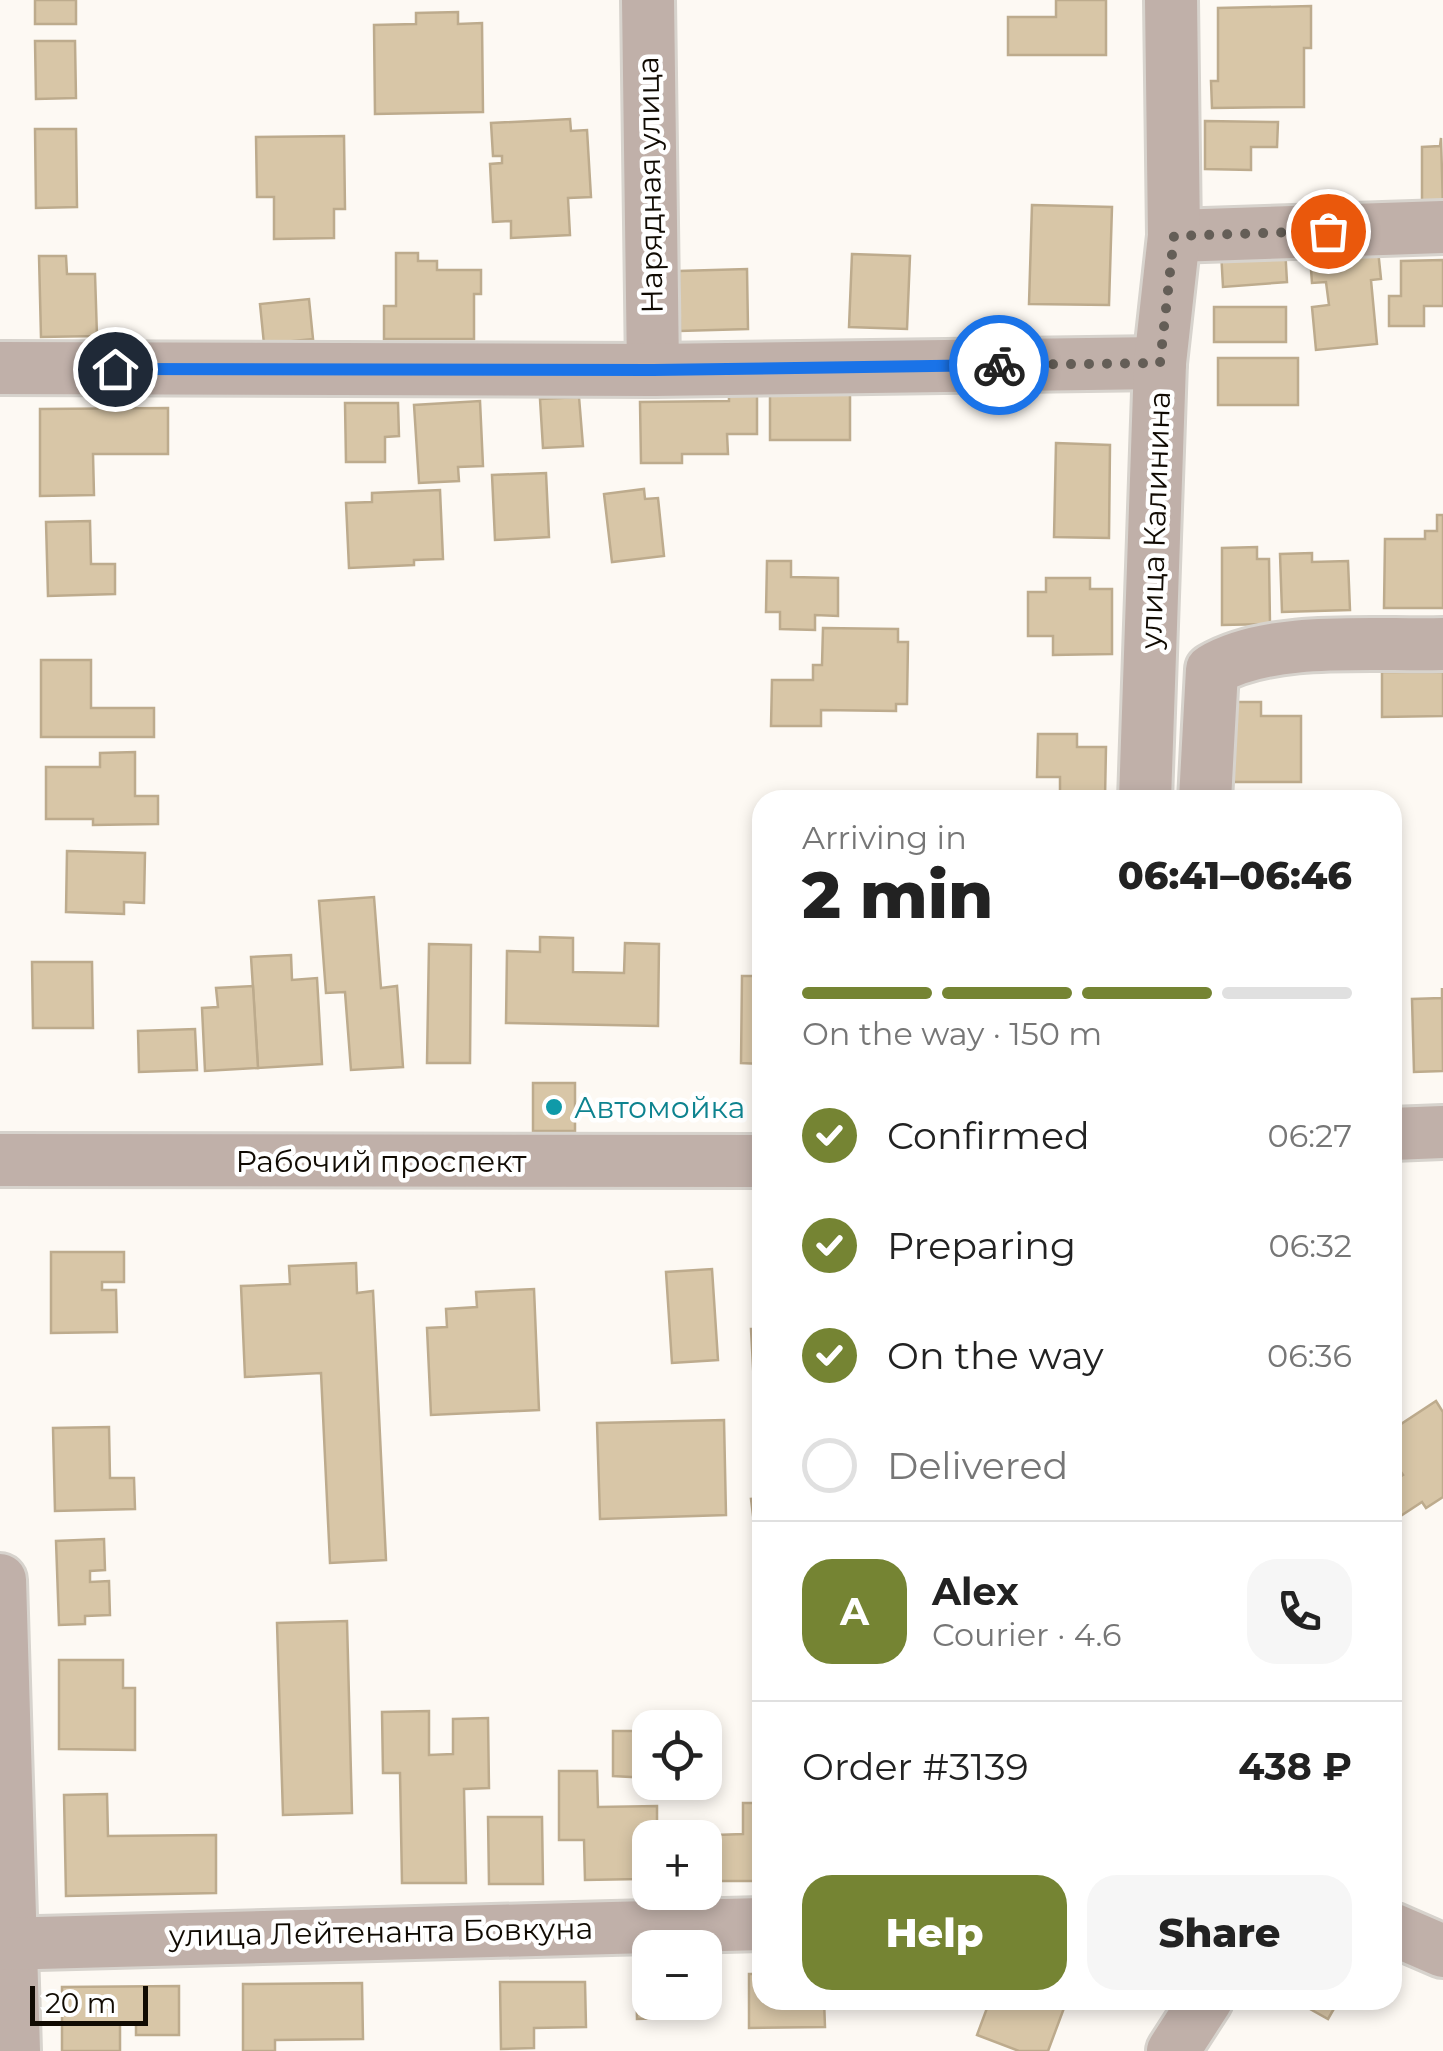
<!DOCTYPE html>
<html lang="en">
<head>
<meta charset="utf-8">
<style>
  :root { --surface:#fff; --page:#f6f6f6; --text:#222; --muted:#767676; --line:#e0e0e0; --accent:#758433 }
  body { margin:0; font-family:Montserrat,sans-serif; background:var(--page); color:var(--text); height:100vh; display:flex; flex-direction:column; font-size:38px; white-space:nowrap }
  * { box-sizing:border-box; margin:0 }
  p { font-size:32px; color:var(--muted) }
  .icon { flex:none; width:55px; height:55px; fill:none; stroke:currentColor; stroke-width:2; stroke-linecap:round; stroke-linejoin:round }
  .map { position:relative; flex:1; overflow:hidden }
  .side { position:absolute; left:752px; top:790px; width:650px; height:1220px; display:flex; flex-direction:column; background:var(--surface); border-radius:30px; box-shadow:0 5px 15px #0003 }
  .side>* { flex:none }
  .buttons { position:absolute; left:632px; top:1710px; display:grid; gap:20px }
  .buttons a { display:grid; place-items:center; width:90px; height:90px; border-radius:20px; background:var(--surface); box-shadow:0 5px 15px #0003; font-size:50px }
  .scale { position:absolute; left:30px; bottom:25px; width:118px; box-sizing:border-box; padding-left:10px; border:5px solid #110b03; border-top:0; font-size:28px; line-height:35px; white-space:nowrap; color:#110b03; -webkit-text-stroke:8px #fff; paint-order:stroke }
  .pin { position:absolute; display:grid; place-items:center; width:85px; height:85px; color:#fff; margin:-42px; border:5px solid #fff; border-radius:50%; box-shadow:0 2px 10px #0007 }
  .courier { position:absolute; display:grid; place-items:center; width:100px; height:100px; margin:-50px; border:8px solid #1a73e8; border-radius:50%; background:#fff; color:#222; box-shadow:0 2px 12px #0007 }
  .overview em { font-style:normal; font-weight:800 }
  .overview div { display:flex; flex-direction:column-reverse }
  .overview { display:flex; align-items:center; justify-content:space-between; height:170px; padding:0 50px }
  h1 { font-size:65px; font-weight:800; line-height:75px }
  .bar { display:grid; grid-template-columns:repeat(4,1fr); gap:15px 10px; align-content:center; height:120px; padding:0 50px }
  .bar i { height:12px; border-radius:8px; background:var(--line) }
  .bar .active { background:var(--accent) }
  .bar p { grid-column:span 4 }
  .line { display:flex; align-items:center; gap:25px; padding:0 50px; border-top:2px solid var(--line) }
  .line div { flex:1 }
  .round { display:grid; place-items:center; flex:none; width:105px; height:105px; border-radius:30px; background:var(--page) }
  ol { padding:0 50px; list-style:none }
  li { display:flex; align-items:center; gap:30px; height:110px }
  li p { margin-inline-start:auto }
  li .icon { padding:10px; border-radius:50%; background:var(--accent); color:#fff; stroke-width:4 }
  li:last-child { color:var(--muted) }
  li i { width:55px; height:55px; border:5px solid var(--line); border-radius:50% }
  .cta { display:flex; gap:20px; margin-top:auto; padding:20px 50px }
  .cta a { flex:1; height:115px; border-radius:30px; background:var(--accent); color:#fff; font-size:40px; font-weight:800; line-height:115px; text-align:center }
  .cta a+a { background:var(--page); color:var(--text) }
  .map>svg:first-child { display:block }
  .building { fill:#d8c6a7; stroke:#bdab8d; stroke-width:2.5 }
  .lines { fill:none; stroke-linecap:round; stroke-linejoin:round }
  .minor-casing { stroke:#d7d3cd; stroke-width:58 }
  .minor { stroke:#c0b0a9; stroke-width:52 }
  .done { stroke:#645e57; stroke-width:10; stroke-dasharray:0 18 }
  .route { stroke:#1a73e8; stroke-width:12 }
  .culture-dot { fill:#0f9aa8; stroke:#fff; stroke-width:4 }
  .labels { text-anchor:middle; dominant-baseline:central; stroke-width:9; stroke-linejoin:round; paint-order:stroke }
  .street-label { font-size:30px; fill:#110b03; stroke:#fff }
  .culture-label { font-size:30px; fill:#0d838f; stroke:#fff; text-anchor:start }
</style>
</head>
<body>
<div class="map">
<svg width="1443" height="2051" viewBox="0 0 1443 2051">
  <rect width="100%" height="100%" fill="#fdf9f3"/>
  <g class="building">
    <rect x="35" y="0" width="41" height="24"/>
    <path d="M1056,0H1106V55H1008V17H1056Z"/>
    <path d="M1311,6V48H1304V107L1212,108L1211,81H1218V8Z"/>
    <path d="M458,12V24L482,23L483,112L375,114L374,25L416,24V13Z"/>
    <path d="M35,41H75L76,98L36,99Z"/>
    <path d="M570,119L571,131L587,130L591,197L568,198L570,235L511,238V221L493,222L490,164L502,163V156H493L491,123Z"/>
    <path d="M1205,121L1278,122L1277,147H1251V170L1205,169Z"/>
    <path d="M35,129H76L77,207L36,208Z"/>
    <path d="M344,136L345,209H334V238L274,239V197H257L256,137Z"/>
    <path d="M1441,138L1443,208H1422V147L1440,146Z"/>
    <path d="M1032,205L1112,207L1109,305L1029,304Z"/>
    <path d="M1285,247L1287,282L1223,287L1221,251Z"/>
    <path d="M1378,250L1381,279L1371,280L1377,344L1316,350L1312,307L1329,305L1326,282L1312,283L1310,256Z"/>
    <path d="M396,253H418V261H437V270H481V294H474V339H384V306H396Z"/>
    <path d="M852,254L910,256L907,329L849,327Z"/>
    <path d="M39,256H66L67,274H95L97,336L41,337Z"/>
    <path d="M1443,260V306H1424V326H1389V296H1401V261Z"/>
    <path d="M747,269L748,329L680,331L679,271Z"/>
    <path d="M309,299L313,339L264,344L260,304Z"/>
    <rect x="1214" y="307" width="72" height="35"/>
    <rect x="1218" y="358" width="80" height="47"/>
    <rect x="770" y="391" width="80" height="49"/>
    <path d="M729,396H757V434H727L728,454H682V463H641L640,402L729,401Z"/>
    <path d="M579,397L583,446L543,448L540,399Z"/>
    <path d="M480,401L483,466L458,467L459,481L419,483L414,405Z"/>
    <path d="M345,403H398L399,436L385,437V462H346Z"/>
    <path d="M168,408V454H93L94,495L40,496V409Z"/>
    <path d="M1056,443L1110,445L1109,538L1054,537Z"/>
    <path d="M546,473L549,537L495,540L492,475Z"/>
    <path d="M644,489L645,499L658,498L664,556L612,562L604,494Z"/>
    <path d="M440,490L443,559L414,560V565L349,568L346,503L372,502V493Z"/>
    <path d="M1437,515H1443V608H1384L1385,539H1425V531H1437Z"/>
    <path d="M90,521L91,564H115V594L48,596L46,522Z"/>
    <path d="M1257,547V559H1269L1270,624L1222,625V548Z"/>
    <path d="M1312,553V562L1348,561L1350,610L1282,612L1280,554Z"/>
    <path d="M767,561H791V577L838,578V616L815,615V630L780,629V612H766Z"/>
    <path d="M1046,578H1090V589H1112V654L1053,655V636H1028V592H1046Z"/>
    <path d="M823,628L898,629V642H908L907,704H896V711L821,710V726H771L772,680H813V665H822Z"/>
    <path d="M41,660H91V708H154V737H41Z"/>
    <path d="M1382,672H1443V716L1382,717Z"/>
    <path d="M1219,702H1261V716H1301V782H1219Z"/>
    <path d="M1038,734H1077V747H1106L1105,798H1060V777H1037Z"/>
    <path d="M135,752V796H158V824L93,825V819H46V767H100V753Z"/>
    <path d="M67,851L145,853L144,903L124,902V914L66,912Z"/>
    <path d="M374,897L381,988L397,986L403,1067L351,1070L345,992L326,993L319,901Z"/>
    <path d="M540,937L573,938V972L624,973L625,943L659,944L658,1026L506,1023L507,951L540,952Z"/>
    <path d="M429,944L471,945L470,1063H427Z"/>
    <path d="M291,955L292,980L317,978L322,1064L258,1068L251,957Z"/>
    <path d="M32,962H92L93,1028H33Z"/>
    <path d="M742,976H762V1064L741,1063Z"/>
    <path d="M253,986L258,1068L205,1071L202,1008L218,1007L216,988Z"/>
    <path d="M1442,988L1443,1071L1414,1072L1412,999L1442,998Z"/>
    <path d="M195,1029L197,1070L139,1072L138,1031Z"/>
    <rect x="533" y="1083" width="42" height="48"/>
    <path d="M51,1252H124V1282H102V1290H116L117,1332L51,1333Z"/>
    <path d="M356,1263L357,1293L373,1291L386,1560L330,1563L321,1373L245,1377L241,1286L290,1284L289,1266Z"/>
    <path d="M712,1269L718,1360L672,1363L666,1272Z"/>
    <path d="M534,1289L539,1410L431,1415L427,1328L447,1327L446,1309L477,1307L476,1292Z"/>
    <path d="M751,1329H762V1404H755Z"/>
    <path d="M1436,1401L1443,1412V1497L1426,1508L1422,1502L1393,1521L1392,1482L1403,1475L1392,1459V1430Z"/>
    <path d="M724,1420L726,1515L600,1519L597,1423Z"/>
    <path d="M109,1427L110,1478H134L135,1509L55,1511L53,1428Z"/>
    <path d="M762,1498V1572H760L751,1499Z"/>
    <path d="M104,1539L105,1570L90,1571V1582L109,1581L110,1615L85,1616V1624L59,1625L56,1541Z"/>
    <path d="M347,1621L352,1813L283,1815L277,1623Z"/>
    <path d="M59,1660H123V1688H135V1750L59,1749Z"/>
    <path d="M429,1711V1755L453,1754V1719L488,1718L489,1788L464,1789L466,1883H402L400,1773H383L382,1712Z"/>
    <path d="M613,1731H650V1782H668V1787H649V1778L613,1776Z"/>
    <path d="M559,1771H597L598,1807L657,1806V1838H650V1844H638L639,1879L585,1880L584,1840H559Z"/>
    <path d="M107,1794L108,1836L216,1835V1893L66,1896L64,1795Z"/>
    <path d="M743,1803H762V1881H716V1835L743,1834Z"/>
    <path d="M488,1817H542L543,1884H489Z"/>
    <path d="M749,1974H762V2000H824L825,2027L749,2028Z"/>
    <path d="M636,1976H650V2002H702V2017L637,2019Z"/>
    <path d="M500,1982H585L586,2027L534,2028V2048L501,2049Z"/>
    <path d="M362,1983L363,2039L275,2040V2051H243V1984Z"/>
    <path d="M179,1986V2035H136V2024H120V2051H62V1987Z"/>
    <path d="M990,2000H1067L1048,2051H1019L977,2035Z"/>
    <path d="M1294,2000H1339L1328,2019Z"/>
  </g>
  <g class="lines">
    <defs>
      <g id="minor">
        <path d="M648,0L653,370"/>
        <path d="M1174,236L1443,227"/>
        <path d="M0,368L653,370L1160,363"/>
        <path d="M1145,800L1160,363L1174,236L1171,0"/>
        <path d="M1205,800L1212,670C1271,635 1375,646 1443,644"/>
        <path d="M1392,1134L1443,1132"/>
        <path d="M0,1160L762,1161"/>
        <path d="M0,1580L14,2051"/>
        <path d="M1392,1929L1443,1951"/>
        <path d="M0,1944L762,1924"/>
        <path d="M1173,2051L1206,2000"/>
      </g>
    </defs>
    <use href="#minor" class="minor-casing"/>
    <use href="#minor" class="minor"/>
  </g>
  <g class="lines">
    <path class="done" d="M999,365L1160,363L1174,236L1328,231"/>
    <path class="route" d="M115,369L653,370L999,365"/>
  </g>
  <circle class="culture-dot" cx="554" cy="1107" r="10"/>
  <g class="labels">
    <g class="street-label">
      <text transform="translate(650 185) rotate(-91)">Нарядная улица</text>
      <text transform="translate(1155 520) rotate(-88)">улица Калинина</text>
      <text x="381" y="1161">Рабочий проспект</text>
      <text transform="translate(381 1932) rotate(-1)">улица Лейтенанта Бовкуна</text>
    </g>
    <g class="culture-label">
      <text x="574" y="1107">Автомойка</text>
    </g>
  </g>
</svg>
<div class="buttons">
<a><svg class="icon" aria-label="locate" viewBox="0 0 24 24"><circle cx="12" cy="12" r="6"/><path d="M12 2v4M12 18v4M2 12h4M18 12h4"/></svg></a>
<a>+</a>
<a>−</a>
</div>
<div class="scale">20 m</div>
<div class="pin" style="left:1328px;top:231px;background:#ea580c"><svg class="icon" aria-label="bag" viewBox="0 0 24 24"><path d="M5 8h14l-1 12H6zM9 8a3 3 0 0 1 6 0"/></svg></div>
<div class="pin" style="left:115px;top:369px;background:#1f2937"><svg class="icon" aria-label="home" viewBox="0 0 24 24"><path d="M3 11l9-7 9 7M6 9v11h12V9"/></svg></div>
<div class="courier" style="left:999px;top:365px"><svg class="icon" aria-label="bike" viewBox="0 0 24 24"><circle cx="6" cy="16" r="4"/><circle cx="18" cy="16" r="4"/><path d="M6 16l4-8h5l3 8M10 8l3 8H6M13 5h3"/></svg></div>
<section class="side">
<div class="overview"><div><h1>2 min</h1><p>Arriving in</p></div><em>06:41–06:46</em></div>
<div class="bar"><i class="active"></i><i class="active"></i><i class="active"></i><i></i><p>On the way · 150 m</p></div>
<ol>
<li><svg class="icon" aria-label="check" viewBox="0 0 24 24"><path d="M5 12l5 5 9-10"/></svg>Confirmed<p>06:27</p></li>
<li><svg class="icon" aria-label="check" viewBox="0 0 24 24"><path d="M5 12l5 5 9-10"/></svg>Preparing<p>06:32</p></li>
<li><svg class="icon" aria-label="check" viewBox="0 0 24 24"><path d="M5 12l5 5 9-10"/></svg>On the way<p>06:36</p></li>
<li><i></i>Delivered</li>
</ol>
<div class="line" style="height:180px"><b class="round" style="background:var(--accent);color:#fff">A</b><div><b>Alex</b><p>Courier · 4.6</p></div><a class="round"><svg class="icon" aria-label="phone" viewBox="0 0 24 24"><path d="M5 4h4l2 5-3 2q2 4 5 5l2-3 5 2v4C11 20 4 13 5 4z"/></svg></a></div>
<div class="line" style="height:130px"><div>Order #3139</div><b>438 ₽</b></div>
<div class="cta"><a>Help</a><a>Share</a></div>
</section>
</div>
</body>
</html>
